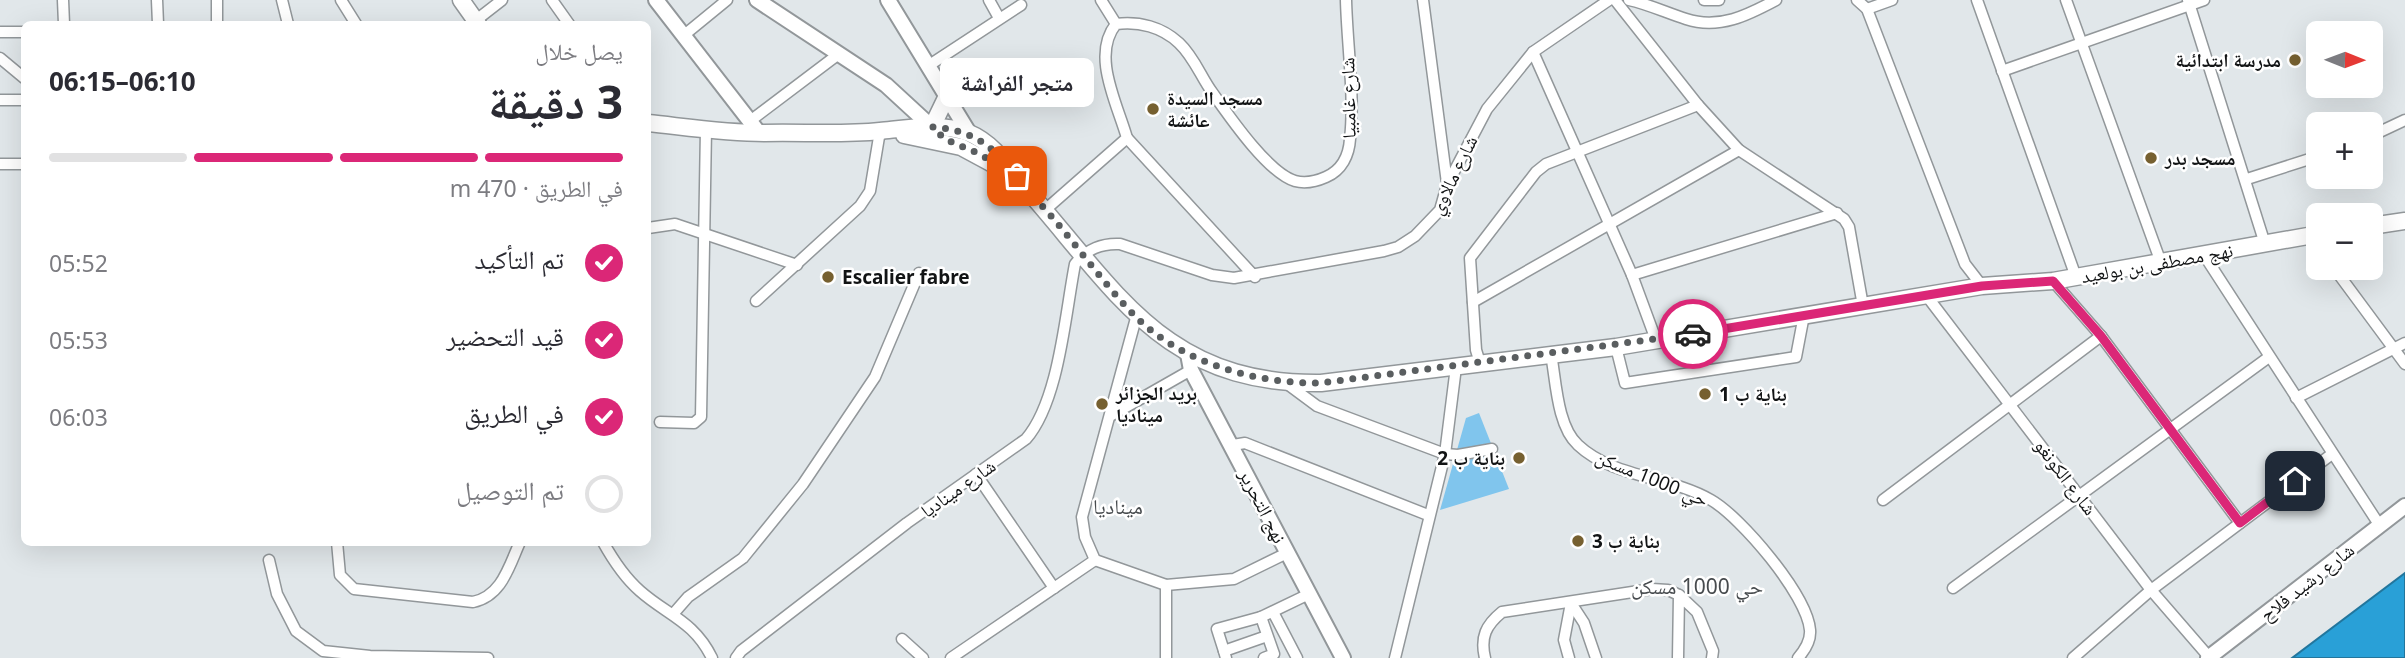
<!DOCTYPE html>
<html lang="ar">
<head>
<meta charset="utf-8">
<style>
  :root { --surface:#fff; --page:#f7f7f7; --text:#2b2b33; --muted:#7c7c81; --line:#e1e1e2; --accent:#db2777 }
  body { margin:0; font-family:"Noto Sans","Noto Naskh Arabic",sans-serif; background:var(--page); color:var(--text); direction:rtl; height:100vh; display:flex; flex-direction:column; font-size:26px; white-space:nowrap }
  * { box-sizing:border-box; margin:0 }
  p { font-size:23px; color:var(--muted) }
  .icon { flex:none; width:38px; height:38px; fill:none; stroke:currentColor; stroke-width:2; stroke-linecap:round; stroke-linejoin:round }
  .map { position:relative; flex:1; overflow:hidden; direction:ltr }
  .drawer { position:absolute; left:21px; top:21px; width:630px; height:525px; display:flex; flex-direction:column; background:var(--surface); border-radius:10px; box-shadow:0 7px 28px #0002; direction:rtl }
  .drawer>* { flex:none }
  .needle { width:46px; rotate:91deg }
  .controls { position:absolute; left:2306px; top:21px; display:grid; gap:14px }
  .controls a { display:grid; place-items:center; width:77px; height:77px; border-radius:10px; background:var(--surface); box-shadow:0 7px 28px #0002; font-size:35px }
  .pin { position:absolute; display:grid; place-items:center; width:60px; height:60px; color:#fff; margin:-30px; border-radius:14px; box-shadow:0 4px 10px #0006 }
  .courier { position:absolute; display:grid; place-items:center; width:70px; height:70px; margin:-35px; border:5px solid #db2777; border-radius:50%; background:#fff; color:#222; box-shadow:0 2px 9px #0007 }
  .bubble { position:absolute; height:49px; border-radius:10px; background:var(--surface); box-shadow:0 7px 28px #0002; font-size:23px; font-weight:700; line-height:49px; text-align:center; direction:rtl }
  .summary em { font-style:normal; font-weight:700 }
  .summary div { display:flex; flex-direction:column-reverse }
  .summary { display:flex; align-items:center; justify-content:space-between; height:119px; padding:0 28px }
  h1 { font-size:46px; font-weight:700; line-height:52px }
  .bar { display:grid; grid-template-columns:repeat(4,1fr); gap:10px 7px; align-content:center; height:84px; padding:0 28px }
  .bar i { height:9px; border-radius:5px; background:var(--line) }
  .bar .current { background:var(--accent) }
  .bar p { grid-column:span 4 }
  ol { padding:0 28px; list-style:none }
  li { display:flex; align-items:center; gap:21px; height:77px }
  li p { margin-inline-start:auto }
  li .icon { padding:7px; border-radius:50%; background:var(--accent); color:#fff; stroke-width:4 }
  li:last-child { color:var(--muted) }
  li i { width:38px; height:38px; border:4px solid var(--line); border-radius:50% }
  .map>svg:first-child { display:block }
  .green { fill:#80c5ed }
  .water { fill:#29a0d7; stroke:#22769d; stroke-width:2 }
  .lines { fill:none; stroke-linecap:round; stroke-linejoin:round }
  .street-casing { stroke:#92979a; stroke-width:13 }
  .secondary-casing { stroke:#92979a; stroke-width:18 }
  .primary-casing { stroke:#92979a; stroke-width:19 }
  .street { stroke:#fff; stroke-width:10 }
  .secondary { stroke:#fff; stroke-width:14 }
  .primary { stroke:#fff; stroke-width:16 }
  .done { stroke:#5a5e60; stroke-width:7; stroke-dasharray:0 12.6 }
  .route { stroke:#db2777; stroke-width:9 }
  .poi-dot { fill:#766030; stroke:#fff; stroke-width:2.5 }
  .labels { text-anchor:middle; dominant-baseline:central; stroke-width:5; stroke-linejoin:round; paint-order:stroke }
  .poi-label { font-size:19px; font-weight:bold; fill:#121415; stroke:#fff; text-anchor:start }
  .street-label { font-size:19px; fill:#121415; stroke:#fff }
  .neighbourhood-label { font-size:21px; fill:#474b4e; stroke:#fff }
</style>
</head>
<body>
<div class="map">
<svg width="2405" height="658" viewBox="0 0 2405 658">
  <rect width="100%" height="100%" fill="#e1e7ea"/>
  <path class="green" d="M1479,413L1509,489L1440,510L1466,418Z"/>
  <path class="water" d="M2405,573V658H2292Z"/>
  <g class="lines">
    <defs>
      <g id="street">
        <path d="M63,0L64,24"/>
        <path d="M157,0L158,24"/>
        <path d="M217,0V24"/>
        <path d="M282,0L288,24"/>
        <path d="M341,0L356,24"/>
        <path d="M552,0L569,24"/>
        <path d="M989,0L999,18"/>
        <path d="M1101,0L1116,24"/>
        <path d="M1423,0L1447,183"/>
        <path d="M1615,0L1698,105L1739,150L1844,219L1849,227L1863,306"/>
        <path d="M1629,0C1648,4 1667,13 1686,19C1719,30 1748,15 1776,0"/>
        <path d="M1704,0H1719"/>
        <path d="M1857,0L1867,9L1965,264L1982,286"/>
        <path d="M1977,0L2076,277"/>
        <path d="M2066,0L2160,260"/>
        <path d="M2188,0L2265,244"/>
        <path d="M1867,9L1892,0"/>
        <path d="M475,21L502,0"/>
        <path d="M0,32H24"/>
        <path d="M683,36L727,0"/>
        <path d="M1533,52L1632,275L1656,340"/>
        <path d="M0,58L24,78"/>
        <path d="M928,66L1021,5"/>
        <path d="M2002,71L2204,0"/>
        <path d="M0,100H24"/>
        <path d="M750,121L840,53"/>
        <path d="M2371,136L2405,120"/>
        <path d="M1127,138L1255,277"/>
        <path d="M0,164H24"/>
        <path d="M2247,179L2319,156"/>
        <path d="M1045,210L1127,138C1117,103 1091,55 1116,24C1139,21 1162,27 1179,43C1194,57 1201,77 1212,92C1229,116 1268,173 1295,181C1306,184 1317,181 1326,177C1342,170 1349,155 1350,139C1355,97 1347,43 1346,0"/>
        <path d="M648,228L675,224L797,265"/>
        <path d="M2310,235L2319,247"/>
        <path d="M2204,255L2380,526"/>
        <path d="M2334,268L2405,364"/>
        <path d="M1632,275L1837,213"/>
        <path d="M2053,281L2101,336L2240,523"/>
        <path d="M1926,295L2151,590L2209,657"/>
        <path d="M756,301L860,206L870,191L880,131"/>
        <path d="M1473,302L1739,150"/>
        <path d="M1136,318L1082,517L1085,537L1095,560L1166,585L1234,579L1287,553"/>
        <path d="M1616,347L1625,383L1796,357L1804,315"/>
        <path d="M1551,354C1556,381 1557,426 1578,445C1613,478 1670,476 1711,500C1741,517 1807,595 1810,630C1811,641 1805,650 1798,658"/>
        <path d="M1480,363L1476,350L1470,258L1536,172L1546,164L1698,105"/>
        <path d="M1286,383L1317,406L1445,454L1458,455L1492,449"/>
        <path d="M2296,398L2405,343"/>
        <path d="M1112,415L1191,370"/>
        <path d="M660,422L694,423L701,417L706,129"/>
        <path d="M1233,445L1245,443L1428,515"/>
        <path d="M976,474L1054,588"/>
        <path d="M1883,500L2101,336"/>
        <path d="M337,542L340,575L354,589L473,602C502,596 509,566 520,542"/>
        <path d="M603,542C613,560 624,577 640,591C667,615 694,621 712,658"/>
        <path d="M269,560L277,594L296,631L323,651L370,656L488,658"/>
        <path d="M1953,588L2269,357"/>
        <path d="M1571,603L1584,623L1596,658"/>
        <path d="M1273,612L1297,658"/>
        <path d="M674,613L688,597L743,558L803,484L875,377L919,273"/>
        <path d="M1261,617L1274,654L1264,658"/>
        <path d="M902,639L923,658"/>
        <path d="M1224,651L1217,629L1261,617L1309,594"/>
        <path d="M736,658L741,651L907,523L1026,439C1059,401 1065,315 1075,264C1087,249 1101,243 1120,244L1212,275L1234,278L1384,251L1398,247L1415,236L1440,210L1447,185L1487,109L1533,52L1609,0"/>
        <path d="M951,658L1095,560"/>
        <path d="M1166,658V585"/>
        <path d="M1226,658L1224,651L1267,636"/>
        <path d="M1395,658L1445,454L1456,367"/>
        <path d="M1485,658C1480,637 1486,625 1502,612L1652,589L1668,590L1679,595"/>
        <path d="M1569,658L1564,640L1571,603"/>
        <path d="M1678,658L1679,595L1697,612L1713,651L1712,658"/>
        <path d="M2073,658L2151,590L2332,454"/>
      </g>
      <g id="secondary">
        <path d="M656,0L759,133"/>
        <path d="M757,0L886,85L936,131"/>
        <path d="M888,0L969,133"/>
        <path d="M1188,354L1191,370L1343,658"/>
        <path d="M2208,658L2405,506"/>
      </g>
      <g id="primary">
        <path d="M461,0L478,24"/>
        <path d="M648,123C686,127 725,133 764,133C802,132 842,135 880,131C909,128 941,122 969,133C996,144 1011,172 1029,192C1119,295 1167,385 1321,383L1616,347L1982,286L2053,281L2319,234"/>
        <path d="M932,127L946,98"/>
        <path d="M904,135L961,147L1000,168"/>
        <path d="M2371,226L2405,221"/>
      </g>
    </defs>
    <use href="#street" class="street-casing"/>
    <use href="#secondary" class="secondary-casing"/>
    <use href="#primary" class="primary-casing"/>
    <use href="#street" class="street"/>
    <use href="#secondary" class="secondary"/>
    <use href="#primary" class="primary"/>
  </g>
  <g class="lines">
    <path class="done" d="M1017,176C994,146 970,129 932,127C948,144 957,143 977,153C995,162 1014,177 1028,191C1067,230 1097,277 1135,316C1182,363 1256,384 1321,383L1693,334"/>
    <path class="route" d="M1693,334L1982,286L2053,281L2101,336L2240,523L2295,481"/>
  </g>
  <g class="poi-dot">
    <circle cx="2295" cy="60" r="7"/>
    <circle cx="1153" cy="109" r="7"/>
    <circle cx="2151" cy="158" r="7"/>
    <circle cx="828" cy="277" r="7"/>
    <circle cx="1705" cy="394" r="7"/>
    <circle cx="1102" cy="404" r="7"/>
    <circle cx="1519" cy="458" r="7"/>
    <circle cx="1578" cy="541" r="7"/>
  </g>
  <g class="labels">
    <g class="poi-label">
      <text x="2281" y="60" text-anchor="end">مدرسة ابتدائية</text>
      <text x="1167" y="98">مسجد السيدة<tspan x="1167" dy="22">عائشة</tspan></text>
      <text x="2165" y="158">مسجد بدر</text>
      <text x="842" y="277">Escalier fabre</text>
      <text x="1116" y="393">بريد الجزائر<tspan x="1116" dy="22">ميناديا</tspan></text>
      <text x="1719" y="394">بناية ب 1</text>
      <text x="1505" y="458" text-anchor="end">بناية ب 2</text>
      <text x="1592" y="541">بناية ب 3</text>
    </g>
    <g class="street-label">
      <text transform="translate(1348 98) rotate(-91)">شارع غامبيا</text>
      <text transform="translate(1453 175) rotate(-64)">شارع مالاوي</text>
      <text transform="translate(2157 263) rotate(-10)">نهج مصطفى بن بولعيد</text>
      <text transform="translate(2066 477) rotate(53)">شارع الكونغو</text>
      <text transform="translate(1652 478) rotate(22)">حي 1000 مسكن</text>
      <text transform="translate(958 488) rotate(-35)">شارع ميناديا</text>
      <text transform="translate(1263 506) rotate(63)">نهج التحرير</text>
      <text transform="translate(2307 582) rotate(-38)">شارع رشيد فلاح</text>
    </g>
    <g class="neighbourhood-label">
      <text x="1118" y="506">ميناديا</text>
      <text x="1697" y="586">حي 1000 مسكن</text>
    </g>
  </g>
</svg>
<div class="controls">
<a><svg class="needle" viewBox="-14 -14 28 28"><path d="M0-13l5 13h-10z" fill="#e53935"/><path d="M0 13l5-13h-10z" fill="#7c7c81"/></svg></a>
<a>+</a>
<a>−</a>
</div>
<div class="pin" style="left:1017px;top:176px;background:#ea580c"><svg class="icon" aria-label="bag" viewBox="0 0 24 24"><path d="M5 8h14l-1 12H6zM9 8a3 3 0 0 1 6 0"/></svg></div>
<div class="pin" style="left:2295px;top:481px;background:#1f2937"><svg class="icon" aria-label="home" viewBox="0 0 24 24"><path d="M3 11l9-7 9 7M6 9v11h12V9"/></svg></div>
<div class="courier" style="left:1693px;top:334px"><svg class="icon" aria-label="car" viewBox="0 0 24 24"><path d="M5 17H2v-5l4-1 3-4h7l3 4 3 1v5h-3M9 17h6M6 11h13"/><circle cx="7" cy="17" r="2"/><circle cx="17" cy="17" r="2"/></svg></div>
<div class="bubble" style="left:940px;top:58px;width:154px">متجر الفراشة</div>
<section class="drawer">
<div class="summary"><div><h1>3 دقيقة</h1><p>يصل خلال</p></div><em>06:10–06:15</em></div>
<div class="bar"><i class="current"></i><i class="current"></i><i class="current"></i><i></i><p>في الطريق · 470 m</p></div>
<ol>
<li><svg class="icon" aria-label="check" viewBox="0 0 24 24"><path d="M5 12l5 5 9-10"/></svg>تم التأكيد<p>05:52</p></li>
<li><svg class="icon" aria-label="check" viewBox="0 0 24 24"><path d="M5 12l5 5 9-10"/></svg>قيد التحضير<p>05:53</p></li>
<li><svg class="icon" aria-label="check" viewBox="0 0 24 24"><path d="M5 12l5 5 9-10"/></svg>في الطريق<p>06:03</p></li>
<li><i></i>تم التوصيل</li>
</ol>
</section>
</div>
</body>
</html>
